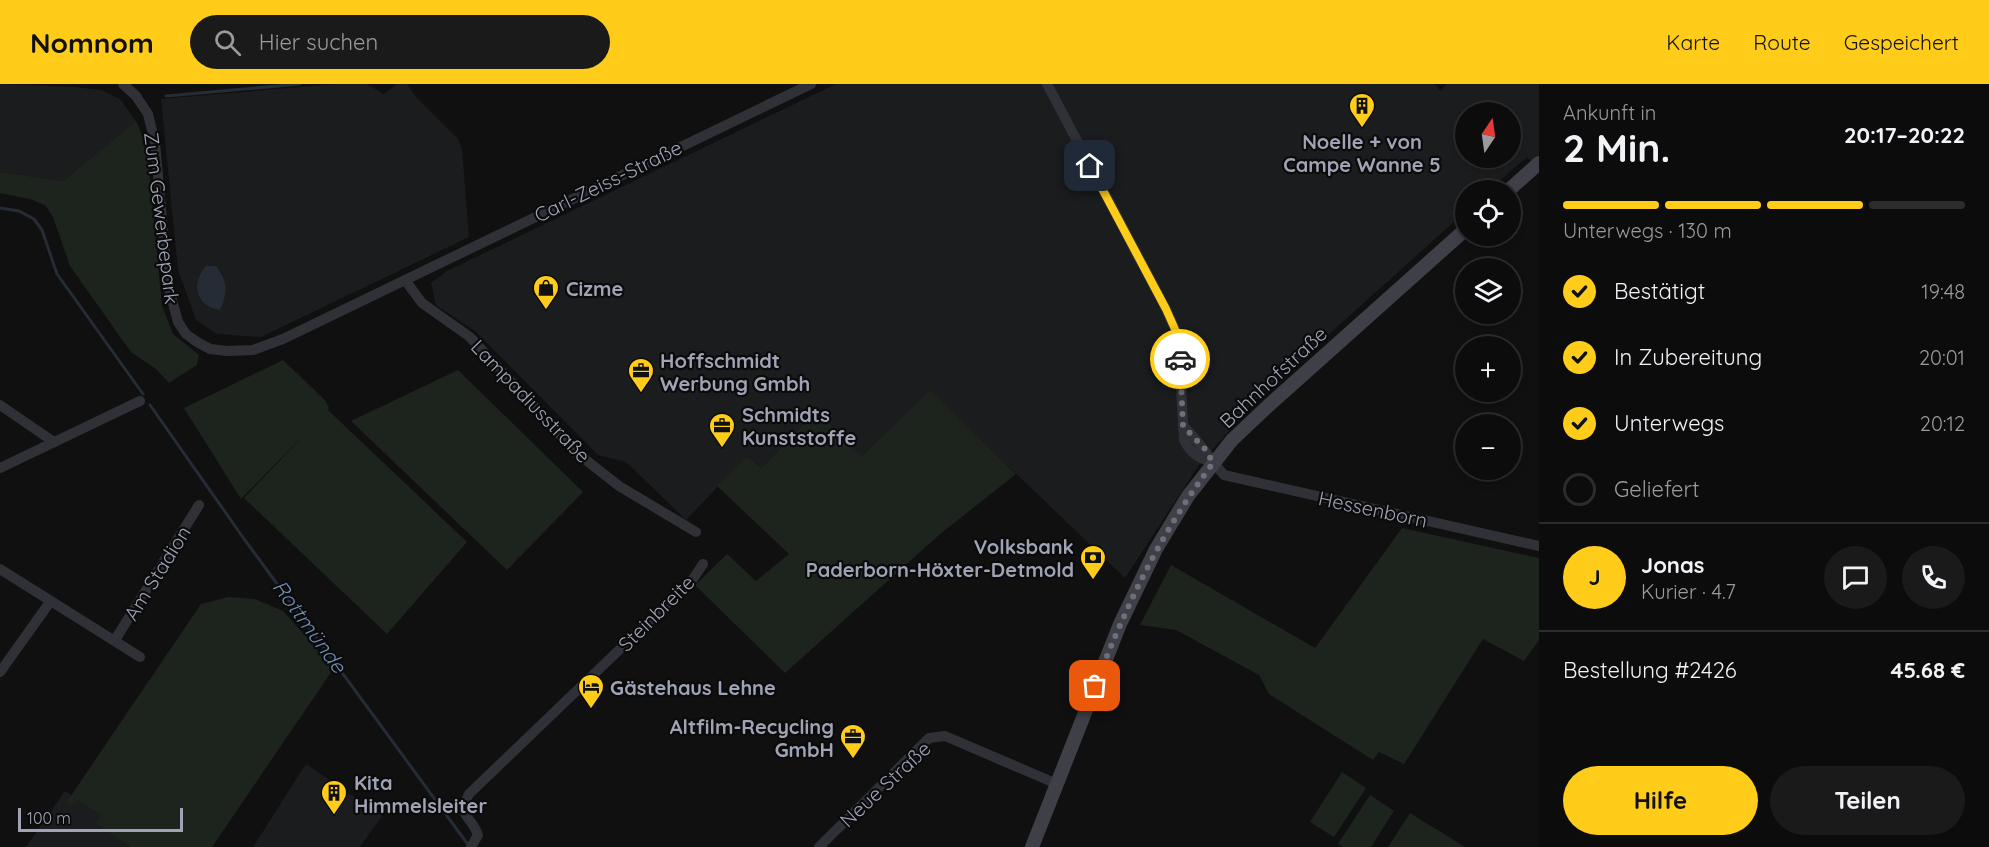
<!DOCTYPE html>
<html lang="de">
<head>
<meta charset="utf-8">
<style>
  :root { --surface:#0c0c0d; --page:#1a1a1b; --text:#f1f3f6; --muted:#9a9b9d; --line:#2c2c2e; --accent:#ffcc1a }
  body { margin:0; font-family:Quicksand,sans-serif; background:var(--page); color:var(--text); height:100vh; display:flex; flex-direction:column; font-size:22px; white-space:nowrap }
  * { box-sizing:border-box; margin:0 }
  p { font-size:20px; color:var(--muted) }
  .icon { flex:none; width:33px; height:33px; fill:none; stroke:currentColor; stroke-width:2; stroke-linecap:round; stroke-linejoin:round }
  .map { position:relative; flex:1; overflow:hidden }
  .details { display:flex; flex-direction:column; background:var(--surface); width:450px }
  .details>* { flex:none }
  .needle { width:39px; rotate:13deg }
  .tools { position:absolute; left:1455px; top:18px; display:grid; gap:12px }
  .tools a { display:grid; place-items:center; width:66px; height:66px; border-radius:50%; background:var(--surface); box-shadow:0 3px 9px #0003,0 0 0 2px var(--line); font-size:30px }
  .scale { position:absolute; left:18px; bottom:15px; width:165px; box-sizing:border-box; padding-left:6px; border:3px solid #9fa3b4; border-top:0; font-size:16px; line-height:21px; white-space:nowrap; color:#9fa3b4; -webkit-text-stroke:4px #0b0b0c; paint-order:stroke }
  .pin { position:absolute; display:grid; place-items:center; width:51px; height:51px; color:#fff; margin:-26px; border-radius:12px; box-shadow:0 3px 9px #0006 }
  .courier { position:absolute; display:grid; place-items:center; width:60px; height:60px; margin:-30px; border:4px solid #ffcc1a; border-radius:50%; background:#fff; color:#222; box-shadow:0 2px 8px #0007 }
  .overview em { font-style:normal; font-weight:800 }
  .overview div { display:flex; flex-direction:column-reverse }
  .overview { display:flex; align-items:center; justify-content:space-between; height:102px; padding:0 24px }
  h1 { font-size:39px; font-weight:800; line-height:45px }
  .bar { display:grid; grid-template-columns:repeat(4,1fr); gap:9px 6px; align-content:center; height:72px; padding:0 24px }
  .bar i { height:8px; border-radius:4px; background:var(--line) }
  .bar .active { background:var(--accent) }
  .bar p { grid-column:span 4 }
  .line { display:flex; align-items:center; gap:15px; padding:0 24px; border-top:2px solid var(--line) }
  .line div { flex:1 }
  .round { display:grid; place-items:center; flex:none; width:63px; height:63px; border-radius:32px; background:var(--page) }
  ol { padding:0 24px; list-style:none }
  li { display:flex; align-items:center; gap:18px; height:66px }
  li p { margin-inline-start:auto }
  li .icon { padding:6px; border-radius:50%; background:var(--accent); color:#111; stroke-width:4 }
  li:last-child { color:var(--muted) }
  li i { width:33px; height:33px; border:3px solid var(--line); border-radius:50% }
  .cta { display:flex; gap:12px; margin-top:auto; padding:12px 24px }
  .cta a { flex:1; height:69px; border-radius:36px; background:var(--accent); color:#111; font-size:24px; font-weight:800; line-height:69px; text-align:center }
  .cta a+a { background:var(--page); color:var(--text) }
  header { display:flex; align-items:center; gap:36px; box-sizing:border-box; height:84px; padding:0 30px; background:var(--accent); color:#111 }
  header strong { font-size:28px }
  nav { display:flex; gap:33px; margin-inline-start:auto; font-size:21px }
  .search { width:420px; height:54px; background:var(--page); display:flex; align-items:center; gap:15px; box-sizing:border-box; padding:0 21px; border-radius:33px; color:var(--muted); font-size:22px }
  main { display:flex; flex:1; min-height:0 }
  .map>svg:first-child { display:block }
  .built { fill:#1b1c1e; fill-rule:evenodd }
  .green { fill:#1c241d }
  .water { fill:#252c36 }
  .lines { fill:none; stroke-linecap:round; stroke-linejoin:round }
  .stream { stroke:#252c36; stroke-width:3 }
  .street { stroke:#303137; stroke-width:10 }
  .secondary { stroke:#3e3f47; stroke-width:14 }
  .done { stroke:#6d707b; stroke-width:6; stroke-dasharray:0 10.8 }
  .route { stroke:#ffcc1a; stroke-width:8 }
  .labels { text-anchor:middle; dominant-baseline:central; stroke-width:4.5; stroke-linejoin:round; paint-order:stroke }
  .poi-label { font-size:20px; font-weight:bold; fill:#9fa3b4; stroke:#0b0b0c; text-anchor:start }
  .street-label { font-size:20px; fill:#9fa3b4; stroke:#0b0b0c }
  .water-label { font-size:21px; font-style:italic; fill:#718db3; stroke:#0b0b0c }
</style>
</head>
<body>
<header>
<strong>Nomnom</strong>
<div class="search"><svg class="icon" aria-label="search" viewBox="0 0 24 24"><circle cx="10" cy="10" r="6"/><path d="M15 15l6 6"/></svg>Hier suchen</div>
<nav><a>Karte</a><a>Route</a><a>Gespeichert</a></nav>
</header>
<main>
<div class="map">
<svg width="1539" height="763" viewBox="0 0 1539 763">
  <rect width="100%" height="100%" fill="#101011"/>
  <g class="built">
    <path d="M0,0L74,3L101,6L120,15L136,37L63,97L0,88Z"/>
    <path d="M338,0H367L384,10L397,0H407L416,13L458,55L462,65L469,153L261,253L217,250L196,236L178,186L161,15Z"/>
    <path d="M836,0H1435L1440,7L1447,0H1539V85L1527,73L1489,106H1466L1465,128L1257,315L1199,381L1125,494L930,307L862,372L817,326L761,384L747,372L686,436L626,378L598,371L476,248L436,221L431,199L447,187ZM1466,28H1510V74H1466Z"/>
    <path d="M306,680L382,732L360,763H253Z"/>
    <path d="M65,707L102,731L96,740L130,763H26Z"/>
  </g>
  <g class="green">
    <path d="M136,37L147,63L162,222L173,250L199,271L197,281L169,299L156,285L131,268L70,182L53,133L45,121L30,115L0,109V88L63,97Z"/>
    <path d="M283,276L325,316L329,324L328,326L467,458L387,550L244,414L311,344L241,415L184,324Z"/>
    <path d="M458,286L583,408L507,486L351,337Z"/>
    <path d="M930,306L1016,390L939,451L785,589L695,501L727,470L756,497L789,470L717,402L747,372L761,384L817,326L862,372Z"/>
    <path d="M1402,444L1539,474V556L1524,577L1483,555L1404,680L1379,668L1373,676L1269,610L1259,591L1176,546L1140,541L1171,481L1315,564Z"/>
    <path d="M228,513L255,515L283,527L334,584L212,763H130L96,740L101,731L78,716L72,722L66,719L201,520Z"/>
    <path d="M1342,688L1366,704L1334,753L1310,738Z"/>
    <path d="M1370,711L1394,727L1371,763H1343L1338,760Z"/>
    <path d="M1410,729L1465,763H1388Z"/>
  </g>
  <path class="water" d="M206,182H216C228,199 228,207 220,226C196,222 190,200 206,182Z"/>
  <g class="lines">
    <g class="stream">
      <path d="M166,12L300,0"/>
      <path d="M0,124L19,127L34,135L42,146L57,190L143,310"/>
      <path d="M150,321L242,452L469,762"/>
    </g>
    <g class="street">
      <path d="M123,0L136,12L148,30L155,59L168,201L178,238L186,250L197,258L210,265L227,267L253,266L283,255L811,0"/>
      <path d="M1047,0L1166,225L1178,252L1184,356C1191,370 1199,374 1213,379"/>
      <path d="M405,196L422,219L470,253L577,369L619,402L696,448"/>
      <path d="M0,321L54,358"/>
      <path d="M1183,342C1199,357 1210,375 1224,391L1539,462"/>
      <path d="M0,384L140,317"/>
      <path d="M0,485L140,573"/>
      <path d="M115,556L199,421"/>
      <path d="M0,588L50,518"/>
      <path d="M471,763L478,751C471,731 457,734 469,710L693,495L703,480"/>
      <path d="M819,763L929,654L945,652L1057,700"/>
    </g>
    <g class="secondary">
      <path d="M1509,106L1539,79"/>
      <path d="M1032,763L1120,540L1156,465L1188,412L1232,356L1268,322L1466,145"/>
    </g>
  </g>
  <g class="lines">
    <path class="done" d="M1095,602C1127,520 1160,450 1213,379L1206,366L1183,342L1180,275"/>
    <path class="route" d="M1090,82L1166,225L1178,252L1180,275"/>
  </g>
  <defs>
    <symbol id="building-pin" viewBox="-11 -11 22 30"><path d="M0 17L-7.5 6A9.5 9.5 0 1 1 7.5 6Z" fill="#ffcc1a" stroke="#0b0b0c"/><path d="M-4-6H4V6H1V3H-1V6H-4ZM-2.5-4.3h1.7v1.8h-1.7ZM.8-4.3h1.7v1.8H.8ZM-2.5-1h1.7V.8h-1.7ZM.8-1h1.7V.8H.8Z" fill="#111"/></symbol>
    <symbol id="shop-pin" viewBox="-11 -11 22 30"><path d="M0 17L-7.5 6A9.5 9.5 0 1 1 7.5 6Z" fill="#ffcc1a" stroke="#0b0b0c"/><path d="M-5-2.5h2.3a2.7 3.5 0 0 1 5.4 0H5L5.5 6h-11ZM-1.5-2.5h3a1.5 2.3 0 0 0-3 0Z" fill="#111"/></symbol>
    <symbol id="office-pin" viewBox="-11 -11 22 30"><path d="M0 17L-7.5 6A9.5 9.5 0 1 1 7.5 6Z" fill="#ffcc1a" stroke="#0b0b0c"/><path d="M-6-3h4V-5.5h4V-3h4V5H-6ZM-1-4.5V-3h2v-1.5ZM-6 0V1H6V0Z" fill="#111"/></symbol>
    <symbol id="bank-pin" viewBox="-11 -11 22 30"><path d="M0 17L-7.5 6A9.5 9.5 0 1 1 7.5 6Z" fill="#ffcc1a" stroke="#0b0b0c"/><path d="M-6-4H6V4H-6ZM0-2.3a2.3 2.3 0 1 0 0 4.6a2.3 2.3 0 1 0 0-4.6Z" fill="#111"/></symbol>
    <symbol id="hotel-pin" viewBox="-11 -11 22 30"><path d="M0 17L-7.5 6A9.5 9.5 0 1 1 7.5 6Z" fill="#ffcc1a" stroke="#0b0b0c"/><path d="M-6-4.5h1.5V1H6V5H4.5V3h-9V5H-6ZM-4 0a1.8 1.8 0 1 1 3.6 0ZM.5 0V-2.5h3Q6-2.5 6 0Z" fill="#111"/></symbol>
  </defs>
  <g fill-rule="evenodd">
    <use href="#building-pin" x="1347" y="7" width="30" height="40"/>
    <use href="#shop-pin" x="531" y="189" width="30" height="40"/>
    <use href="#office-pin" x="626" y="272" width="30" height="40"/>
    <use href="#office-pin" x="707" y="327" width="30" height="40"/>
    <use href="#bank-pin" x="1078" y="459" width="30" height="40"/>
    <use href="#hotel-pin" x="576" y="588" width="30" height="40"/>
    <use href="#office-pin" x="838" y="638" width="30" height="40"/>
    <use href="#building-pin" x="319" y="694" width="30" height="40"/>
  </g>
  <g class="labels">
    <g class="poi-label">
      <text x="1362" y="57" text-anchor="middle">Noelle + von<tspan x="1362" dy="23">Campe Wanne 5</tspan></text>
      <text x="566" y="204">Cizme</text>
      <text x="660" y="276">Hoffschmidt<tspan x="660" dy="23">Werbung Gmbh</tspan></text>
      <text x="742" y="330">Schmidts<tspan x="742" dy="23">Kunststoffe</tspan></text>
      <text x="1074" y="462" text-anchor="end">Volksbank<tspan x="1074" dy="23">Paderborn-Höxter-Detmold</tspan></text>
      <text x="610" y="603">Gästehaus Lehne</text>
      <text x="834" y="642" text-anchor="end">Altfilm-Recycling<tspan x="834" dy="23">GmbH</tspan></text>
      <text x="354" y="698">Kita<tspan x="354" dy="23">Himmelsleiter</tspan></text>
    </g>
    <g class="street-label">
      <text transform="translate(608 97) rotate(-26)">Carl-Zeiss-Straße</text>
      <text transform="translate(162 134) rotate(83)">Zum Gewerbepark</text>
      <text transform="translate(1273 293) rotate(-43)">Bahnhofstraße</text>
      <text transform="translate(531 317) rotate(46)">Lampadiusstraße</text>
      <text transform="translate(1373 425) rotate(12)">Hessenborn</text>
      <text transform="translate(157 489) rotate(-58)">Am Stadion</text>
      <text transform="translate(656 529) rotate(-45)">Steinbreite</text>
      <text transform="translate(885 700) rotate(-43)">Neue Straße</text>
    </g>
    <g class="water-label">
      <text transform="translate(310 542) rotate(54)">Rottmünde</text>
    </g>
  </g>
</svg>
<div class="tools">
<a><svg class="needle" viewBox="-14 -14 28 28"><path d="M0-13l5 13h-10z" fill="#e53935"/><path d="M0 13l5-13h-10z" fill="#9a9b9d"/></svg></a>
<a><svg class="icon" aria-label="locate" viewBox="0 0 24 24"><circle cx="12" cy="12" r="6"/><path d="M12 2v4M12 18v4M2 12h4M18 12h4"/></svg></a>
<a><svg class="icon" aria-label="layers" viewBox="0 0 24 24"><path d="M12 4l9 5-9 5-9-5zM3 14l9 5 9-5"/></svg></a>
<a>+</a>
<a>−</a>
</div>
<div class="scale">100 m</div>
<div class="pin" style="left:1095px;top:602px;background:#ea580c"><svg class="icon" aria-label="bag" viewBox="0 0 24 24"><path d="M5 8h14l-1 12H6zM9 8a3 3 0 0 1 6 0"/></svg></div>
<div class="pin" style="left:1090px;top:82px;background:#1f2937"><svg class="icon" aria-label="home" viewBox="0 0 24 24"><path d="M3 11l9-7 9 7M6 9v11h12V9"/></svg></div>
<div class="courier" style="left:1180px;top:275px"><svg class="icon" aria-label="car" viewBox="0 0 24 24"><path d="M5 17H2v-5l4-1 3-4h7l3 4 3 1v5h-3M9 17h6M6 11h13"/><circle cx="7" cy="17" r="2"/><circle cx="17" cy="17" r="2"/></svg></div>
</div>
<section class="details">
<div class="overview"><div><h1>2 Min.</h1><p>Ankunft in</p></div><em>20:17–20:22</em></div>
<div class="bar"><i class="active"></i><i class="active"></i><i class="active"></i><i></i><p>Unterwegs · 130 m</p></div>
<ol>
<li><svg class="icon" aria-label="check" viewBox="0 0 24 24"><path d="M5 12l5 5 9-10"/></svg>Bestätigt<p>19:48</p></li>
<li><svg class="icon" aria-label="check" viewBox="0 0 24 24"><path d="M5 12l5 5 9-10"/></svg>In Zubereitung<p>20:01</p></li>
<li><svg class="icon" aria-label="check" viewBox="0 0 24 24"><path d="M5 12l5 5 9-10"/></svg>Unterwegs<p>20:12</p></li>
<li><i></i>Geliefert</li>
</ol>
<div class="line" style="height:108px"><b class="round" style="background:var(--accent);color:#111">J</b><div><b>Jonas</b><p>Kurier · 4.7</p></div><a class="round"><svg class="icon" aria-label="chat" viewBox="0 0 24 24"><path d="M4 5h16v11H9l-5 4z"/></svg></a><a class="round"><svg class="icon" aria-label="phone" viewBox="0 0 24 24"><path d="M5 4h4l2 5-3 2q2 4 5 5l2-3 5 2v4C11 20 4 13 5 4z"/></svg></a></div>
<div class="line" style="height:78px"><div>Bestellung #2426</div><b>45.68 €</b></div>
<div class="cta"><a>Hilfe</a><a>Teilen</a></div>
</section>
</main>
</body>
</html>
